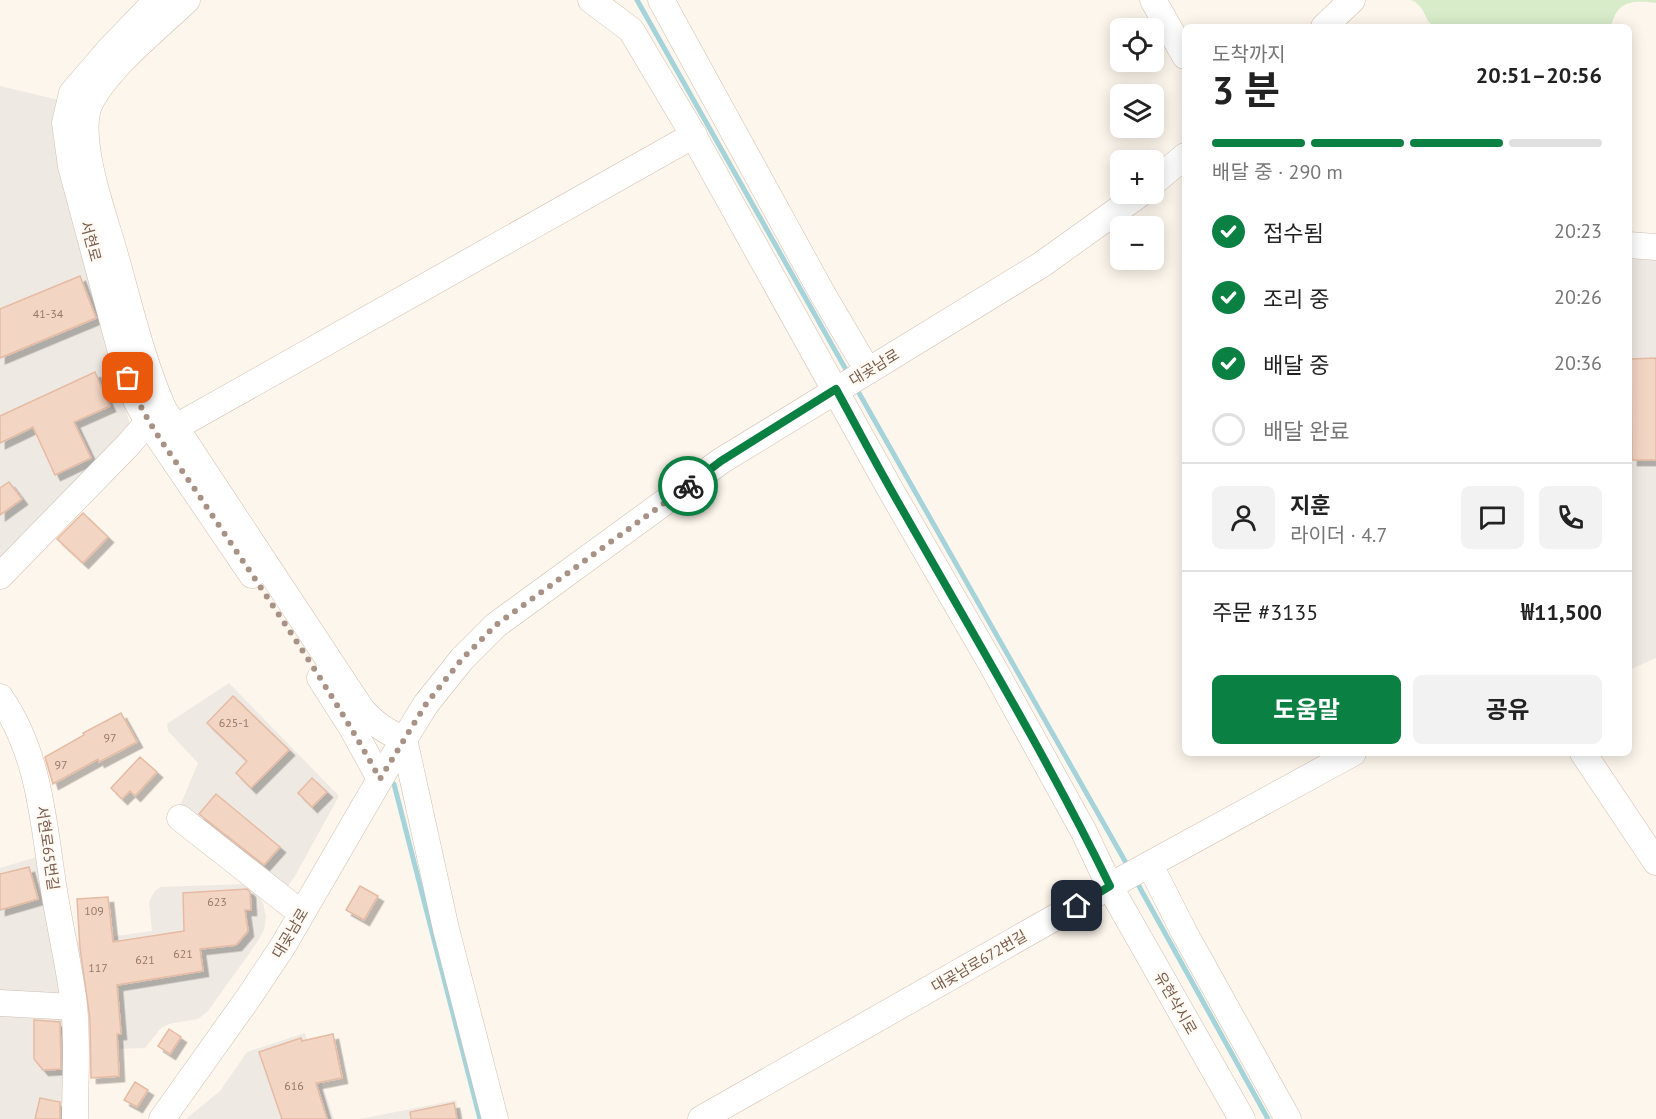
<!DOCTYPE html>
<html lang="ko">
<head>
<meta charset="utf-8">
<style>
  :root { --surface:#fff; --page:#f2f2f2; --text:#222; --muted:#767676; --line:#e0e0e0; --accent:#0b8043 }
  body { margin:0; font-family:"PT Sans","Noto Sans KR",sans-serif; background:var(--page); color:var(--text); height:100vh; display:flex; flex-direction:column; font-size:22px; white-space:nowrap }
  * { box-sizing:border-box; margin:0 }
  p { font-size:20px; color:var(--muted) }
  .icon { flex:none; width:33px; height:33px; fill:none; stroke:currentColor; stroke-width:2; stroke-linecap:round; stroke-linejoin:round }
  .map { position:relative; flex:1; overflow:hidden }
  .sheet { position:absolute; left:1182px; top:24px; width:450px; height:732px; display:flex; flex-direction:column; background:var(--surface); border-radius:9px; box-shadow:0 3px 15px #0003 }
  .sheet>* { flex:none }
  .buttons { position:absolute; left:1110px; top:18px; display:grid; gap:12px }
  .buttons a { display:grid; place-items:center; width:54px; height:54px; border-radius:9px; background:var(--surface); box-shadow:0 3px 15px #0003; font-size:30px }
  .pin { position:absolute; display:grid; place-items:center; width:51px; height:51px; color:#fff; margin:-26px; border-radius:12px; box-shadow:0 3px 9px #0006 }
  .courier { position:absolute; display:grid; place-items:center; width:60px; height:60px; margin:-30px; border:4px solid #0b8043; border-radius:50%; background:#fff; color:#222; box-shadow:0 2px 8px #0007 }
  .headline em { font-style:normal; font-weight:700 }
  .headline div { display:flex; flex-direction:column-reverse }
  .headline { display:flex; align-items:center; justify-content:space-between; height:102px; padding:0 30px }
  h1 { font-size:39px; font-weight:700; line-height:45px }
  .bar { display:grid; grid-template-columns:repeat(4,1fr); gap:9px 6px; align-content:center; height:72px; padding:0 30px }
  .bar i { height:8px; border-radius:4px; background:var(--line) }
  .bar .current { background:var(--accent) }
  .bar p { grid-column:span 4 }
  .line { display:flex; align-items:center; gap:15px; padding:0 30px; border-top:2px solid var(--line) }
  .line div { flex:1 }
  .round { display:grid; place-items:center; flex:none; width:63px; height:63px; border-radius:9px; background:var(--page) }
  ol { padding:0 30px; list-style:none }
  li { display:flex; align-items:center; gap:18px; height:66px }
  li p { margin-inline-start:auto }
  li .icon { padding:6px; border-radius:50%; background:var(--accent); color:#fff; stroke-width:4 }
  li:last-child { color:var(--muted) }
  li i { width:33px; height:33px; border:3px solid var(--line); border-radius:50% }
  .primary-button { display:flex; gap:12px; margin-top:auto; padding:12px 30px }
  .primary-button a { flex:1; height:69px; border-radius:9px; background:var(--accent); color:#fff; font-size:24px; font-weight:700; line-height:69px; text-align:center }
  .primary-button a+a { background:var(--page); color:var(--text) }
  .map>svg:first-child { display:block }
  .industrial { fill:#efe9e4 }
  .green { fill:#d8ecc9 }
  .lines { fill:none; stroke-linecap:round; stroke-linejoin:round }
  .stream { stroke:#a5d3da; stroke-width:5 }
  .building { fill:#f3d5c3; stroke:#e6bba3; stroke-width:1.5; filter:url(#shadow) }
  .minor-casing { stroke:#d1beb0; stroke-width:27 }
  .minor { stroke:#fff; stroke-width:26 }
  .done { stroke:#a89285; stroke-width:6; stroke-dasharray:0 10.8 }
  .route { stroke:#0b8043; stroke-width:8 }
  .labels { text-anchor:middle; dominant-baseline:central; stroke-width:5; stroke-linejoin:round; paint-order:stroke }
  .number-label { font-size:12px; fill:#987a6a }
  .street-label { font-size:15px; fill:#7a5c4d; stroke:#fffaf3 }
</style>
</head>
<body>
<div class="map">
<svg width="1656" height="1119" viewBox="0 0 1656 1119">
  <defs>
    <filter id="shadow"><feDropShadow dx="5.5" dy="5.5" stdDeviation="0" flood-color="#0004"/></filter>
  </defs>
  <rect width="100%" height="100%" fill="#fdf6ec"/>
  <g class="industrial">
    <path d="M0,86L59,100L122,397L131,428L0,569Z"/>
    <path d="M1629,253L1656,256V658L1629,670Z"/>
    <path d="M229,683L339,796L295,876L286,889L180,806L198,763L168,731L167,724Z"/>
    <path d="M40,856L61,971L69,1119H0V868Z"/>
    <path d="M245,884L255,890L263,903L266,917L264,930L256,944L208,1011L198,1019L169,1024L161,1028L145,1048L81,1050L72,942L152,931L149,902L154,892L160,887Z"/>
    <path d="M305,1033L334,1119H186L220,1091L247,1052Z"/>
    <path d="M456,1100L460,1119H360Z"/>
  </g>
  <path class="green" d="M1411,0H1656V3C1631,0 1617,1 1611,27H1435C1422,19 1427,7 1411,0Z"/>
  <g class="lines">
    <g class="stream">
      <path d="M637,0L849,375"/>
      <path d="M855,386L1129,868"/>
      <path d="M394,784L480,1119"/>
      <path d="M1135,879L1268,1119"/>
    </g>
  </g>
  <g class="building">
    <path d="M80,276L96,318L0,358V309Z"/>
    <path d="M1656,358V460H1632L1631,359Z"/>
    <path d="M95,372L110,406L74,422L91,458L55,475L33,427L0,443V416Z"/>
    <path d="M9,482L22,499L0,515V488Z"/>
    <path d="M83,513L108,537L83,563L57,539Z"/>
    <path d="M233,696L289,750L251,788L236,773L247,761L207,723Z"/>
    <path d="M121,713L137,742L99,762L98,759L53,784L45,757L84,735L83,733Z"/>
    <path d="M140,757L157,772L135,796L130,791L122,799L111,788Z"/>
    <path d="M312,778L327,792L312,807L298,793Z"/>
    <path d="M216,794L280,847L264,865L199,814Z"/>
    <path d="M29,867L38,899L0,910V874Z"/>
    <path d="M360,886L378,896L364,920L346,910Z"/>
    <path d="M247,889L250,892L251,910H245L248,931L236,945L200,949L203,971L117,985L121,1034H117L119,1076L91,1078L90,1019L80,948L77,899L108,897L113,942L184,931L183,893Z"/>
    <path d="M34,1020L60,1022L61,1069L43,1070L34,1059Z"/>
    <path d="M169,1029L181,1037L170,1054L158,1046Z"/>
    <path d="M333,1034L342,1078L316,1083L327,1119H282L259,1052L301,1038L302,1041Z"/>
    <path d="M135,1082L148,1090L137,1107L124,1100Z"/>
    <path d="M40,1098L60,1102V1119H35Z"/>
    <path d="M454,1103L457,1119H411L410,1112Z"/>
  </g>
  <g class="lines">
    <defs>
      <g id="minor">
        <path d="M157,0L109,50L72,93L65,123L71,166L128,378L137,402L148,422L252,575"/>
        <path d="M187,0C158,28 108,67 90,103C84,116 85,133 87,148C92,186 107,225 117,262C131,312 143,363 164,410L362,710C375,724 386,732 404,739L446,929L495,1119"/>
        <path d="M591,0L631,30L687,124L890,489L993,667L1084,832L1110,887L1242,1119"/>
        <path d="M661,0L822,293L868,371"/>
        <path d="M1153,0L1185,56"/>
        <path d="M1324,27L1352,0"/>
        <path d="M1154,182L1185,156"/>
        <path d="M1629,245L1656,247"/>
        <path d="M176,427L694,135"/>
        <path d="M0,576L128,445L148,422"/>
        <path d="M320,678L352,728L380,779"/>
        <path d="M0,697C39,753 43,819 53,884C59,924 69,964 74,1005C78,1043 75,1081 75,1119"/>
        <path d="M1583,753L1656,862"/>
        <path d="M180,818L301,913"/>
        <path d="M1150,865L1184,932L1288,1119"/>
        <path d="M0,1003L74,1007"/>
        <path d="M162,1119L249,997L283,946L387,767L426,704L462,659L496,625L721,461L1041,265L1140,194"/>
        <path d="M701,1119L1119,881L1353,753"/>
      </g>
    </defs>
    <use href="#minor" class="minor-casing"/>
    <use href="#minor" class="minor"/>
  </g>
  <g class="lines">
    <path class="done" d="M128,378C146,426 179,464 206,506C266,596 328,684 380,779L426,704L462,659L496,625L688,486"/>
    <path class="route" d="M688,486L721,461L836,389C858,429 879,470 902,509C973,634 1047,757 1110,886L1077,906"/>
  </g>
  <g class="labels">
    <g class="number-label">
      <text x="48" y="313">41-34</text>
      <text x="234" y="722">625-1</text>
      <text x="110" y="737">97</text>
      <text x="61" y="764">97</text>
      <text x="217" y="901">623</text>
      <text x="94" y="910">109</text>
      <text x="183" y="953">621</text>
      <text x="145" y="959">621</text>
      <text x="98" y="967">117</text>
      <text x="294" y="1085">616</text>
    </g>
    <g class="street-label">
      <text transform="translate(91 241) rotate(75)">서현로</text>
      <text transform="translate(874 367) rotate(-31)">대곶남로</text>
      <text transform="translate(48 848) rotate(82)">서현로65번길</text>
      <text transform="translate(290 933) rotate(-59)">대곶남로</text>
      <text transform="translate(979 961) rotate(-30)">대곶남로672번길</text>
      <text transform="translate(1176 1003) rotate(60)">유현삭시로</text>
    </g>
  </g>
</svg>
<div class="buttons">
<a><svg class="icon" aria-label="locate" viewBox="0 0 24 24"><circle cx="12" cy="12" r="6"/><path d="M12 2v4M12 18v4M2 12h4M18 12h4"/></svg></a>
<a><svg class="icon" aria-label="layers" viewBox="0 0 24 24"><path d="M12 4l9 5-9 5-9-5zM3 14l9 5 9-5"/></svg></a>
<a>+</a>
<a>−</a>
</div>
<div class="pin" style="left:128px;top:378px;background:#ea580c"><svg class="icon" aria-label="bag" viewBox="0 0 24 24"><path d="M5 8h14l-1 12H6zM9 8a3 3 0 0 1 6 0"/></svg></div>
<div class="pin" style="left:1077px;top:906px;background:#1f2937"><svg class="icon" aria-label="home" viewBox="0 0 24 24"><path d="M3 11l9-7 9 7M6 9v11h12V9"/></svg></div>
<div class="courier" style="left:688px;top:486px"><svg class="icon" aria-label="bike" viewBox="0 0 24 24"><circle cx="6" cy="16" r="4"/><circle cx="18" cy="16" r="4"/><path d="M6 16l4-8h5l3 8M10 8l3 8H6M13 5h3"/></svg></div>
<section class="sheet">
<div class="headline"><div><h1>3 분</h1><p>도착까지</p></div><em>20:51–20:56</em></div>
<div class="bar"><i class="current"></i><i class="current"></i><i class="current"></i><i></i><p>배달 중 · 290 m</p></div>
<ol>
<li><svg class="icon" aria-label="check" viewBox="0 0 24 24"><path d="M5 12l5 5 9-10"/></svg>접수됨<p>20:23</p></li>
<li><svg class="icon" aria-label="check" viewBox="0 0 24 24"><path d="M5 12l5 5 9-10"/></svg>조리 중<p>20:26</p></li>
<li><svg class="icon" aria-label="check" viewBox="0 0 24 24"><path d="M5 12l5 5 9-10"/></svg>배달 중<p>20:36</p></li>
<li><i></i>배달 완료</li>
</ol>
<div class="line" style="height:108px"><a class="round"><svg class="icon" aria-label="person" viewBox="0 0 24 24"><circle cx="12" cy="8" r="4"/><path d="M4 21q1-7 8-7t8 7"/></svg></a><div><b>지훈</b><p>라이더 · 4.7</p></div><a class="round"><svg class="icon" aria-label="chat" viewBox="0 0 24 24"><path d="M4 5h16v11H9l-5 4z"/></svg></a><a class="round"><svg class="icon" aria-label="phone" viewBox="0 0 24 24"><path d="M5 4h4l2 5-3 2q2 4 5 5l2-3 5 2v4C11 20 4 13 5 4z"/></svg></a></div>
<div class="line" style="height:78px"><div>주문 #3135</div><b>₩11,500</b></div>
<div class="primary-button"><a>도움말</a><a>공유</a></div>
</section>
</div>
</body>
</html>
